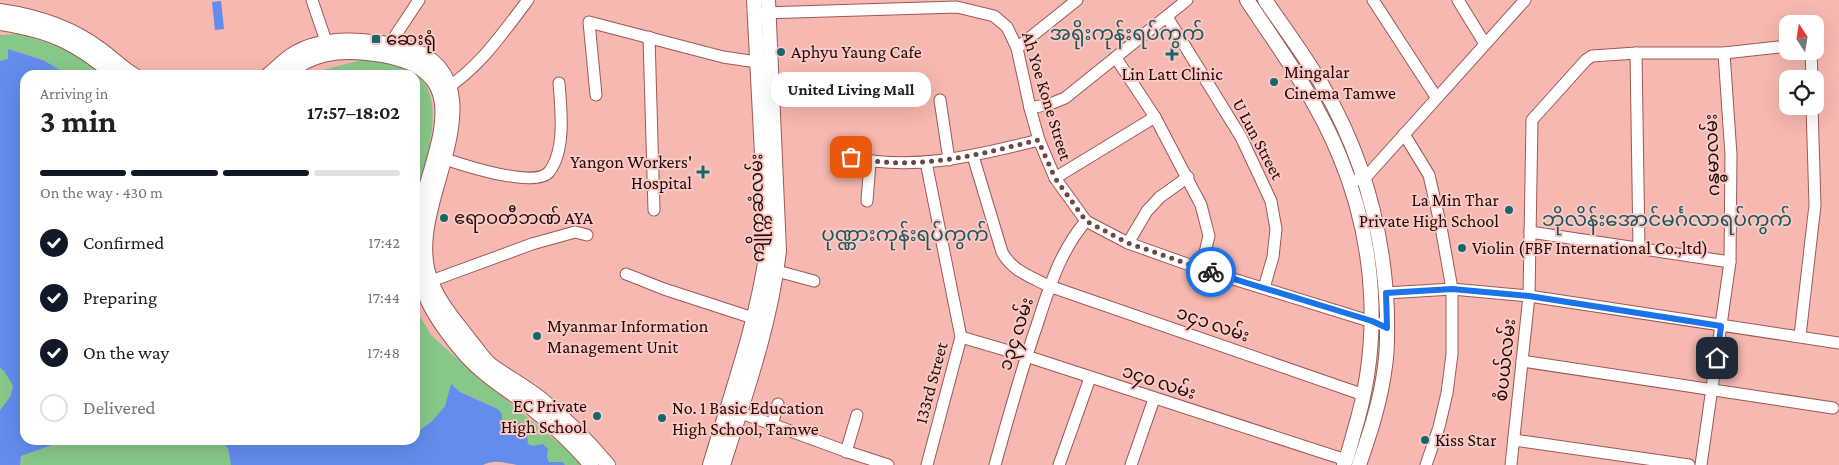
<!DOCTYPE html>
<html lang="en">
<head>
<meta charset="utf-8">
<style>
  :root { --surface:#fff; --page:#f6f6f6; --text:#202124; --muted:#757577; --line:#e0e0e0; --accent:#111827 }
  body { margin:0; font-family:"Crimson Pro","Noto Sans Myanmar",serif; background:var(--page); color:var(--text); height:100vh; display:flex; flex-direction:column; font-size:19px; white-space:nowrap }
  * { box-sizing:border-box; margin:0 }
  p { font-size:16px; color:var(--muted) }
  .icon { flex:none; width:28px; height:28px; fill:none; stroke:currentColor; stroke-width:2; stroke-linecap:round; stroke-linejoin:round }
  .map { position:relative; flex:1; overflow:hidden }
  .sheet { position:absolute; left:20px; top:70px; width:400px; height:375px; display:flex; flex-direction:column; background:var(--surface); border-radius:15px; box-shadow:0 5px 20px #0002 }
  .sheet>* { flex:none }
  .needle { width:32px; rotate:348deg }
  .tools { position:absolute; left:1779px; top:15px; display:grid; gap:10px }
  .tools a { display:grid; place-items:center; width:45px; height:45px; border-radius:10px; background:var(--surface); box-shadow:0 5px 20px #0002; font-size:25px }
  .pin { position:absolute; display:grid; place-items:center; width:42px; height:42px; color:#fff; margin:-21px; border-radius:10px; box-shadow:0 2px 8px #0006 }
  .courier { position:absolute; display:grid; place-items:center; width:50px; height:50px; margin:-25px; border:4px solid #1a73e8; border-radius:50%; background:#fff; color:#222; box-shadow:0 1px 6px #0007 }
  .bubble { position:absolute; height:35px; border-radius:15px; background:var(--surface); box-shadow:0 5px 20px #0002; font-size:16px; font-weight:700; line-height:35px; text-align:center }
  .summary em { font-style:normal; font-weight:700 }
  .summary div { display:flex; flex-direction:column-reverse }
  .summary { display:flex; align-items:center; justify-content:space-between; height:85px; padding:0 20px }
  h1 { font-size:32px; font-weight:700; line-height:38px }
  .bar { display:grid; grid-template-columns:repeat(4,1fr); gap:8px 5px; align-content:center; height:60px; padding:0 20px }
  .bar i { height:6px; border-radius:4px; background:var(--line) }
  .bar .current { background:var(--accent) }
  .bar p { grid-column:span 4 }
  ol { padding:0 20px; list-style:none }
  li { display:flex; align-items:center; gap:15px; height:55px }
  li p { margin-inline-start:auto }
  li .icon { padding:5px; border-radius:50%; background:var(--accent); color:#fff; stroke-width:4 }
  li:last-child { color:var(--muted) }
  li i { width:28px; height:28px; border:2px solid var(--line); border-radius:50% }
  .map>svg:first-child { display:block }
  .green { fill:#87c889 }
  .water { fill:#638cec }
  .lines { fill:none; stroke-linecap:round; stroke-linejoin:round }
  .minor-casing { stroke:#9d5954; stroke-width:13 }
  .major-casing { stroke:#9d5954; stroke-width:16 }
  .minor { stroke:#fff; stroke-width:11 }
  .major { stroke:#fff; stroke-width:14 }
  .done { stroke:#6e4744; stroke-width:5; stroke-dasharray:0 9 }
  .route { stroke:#1a73e8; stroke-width:6 }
  .poi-dot { fill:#17656d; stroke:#f9c9c4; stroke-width:2 }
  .labels { text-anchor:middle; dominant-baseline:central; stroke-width:4; stroke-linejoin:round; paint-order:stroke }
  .poi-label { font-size:18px; fill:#250a09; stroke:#f9c9c4; text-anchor:start }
  .street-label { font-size:18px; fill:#250a09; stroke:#f9c9c4 }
  .quarter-label { font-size:20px; fill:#1b565c; stroke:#f9c9c4 }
</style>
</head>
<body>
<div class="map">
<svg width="1839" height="465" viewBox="0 0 1839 465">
  <rect width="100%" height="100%" fill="#f6b8b1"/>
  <g class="green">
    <path d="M20,34L76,52L101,75H69L43,60L8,49V59L0,61V35Z"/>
    <path d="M365,59C375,62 406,67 414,72C417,73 419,78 422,80C446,108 424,168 415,199V75H304Z"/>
    <path d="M415,308L431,335L478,377L575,456L581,465H565L563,462H549L547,457L528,444L527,431L518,424L510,427L502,422V414L498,409L460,392L451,385L445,406L432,421L415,434Z"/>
    <path d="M0,368L4,371L13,386L10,397L0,410Z"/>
    <path d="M67,440H220L228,449L231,465H20L21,456Z"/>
  </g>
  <g class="water">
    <path d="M221,1L224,29L215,30L212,2Z"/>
    <path d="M8,49L43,60L69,75H25V440H67L21,456L20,465H0V410L10,397L13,386L4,371L0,368V61L8,59Z"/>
    <path d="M451,384L460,392L498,409L502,414V422L510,427L518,423L527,431L528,444L533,446L543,444L548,449L547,457L549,462H563L565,465C549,465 532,465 517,465C504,463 495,459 483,465H231L228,449L220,440H415V434L432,421L445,406Z"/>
  </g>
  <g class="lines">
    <defs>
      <g id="minor">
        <path d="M312,0L329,50"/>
        <path d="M1373,0L1436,97"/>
        <path d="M1458,0L1485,44"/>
        <path d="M762,13L957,7L994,16L1007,27L1017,48L1030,108L1039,140L1055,178L1086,221L1128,243L1201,269L1379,324"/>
        <path d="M1167,17L1241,137L1271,201L1276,229L1273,257L1264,288"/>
        <path d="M1787,22L1788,25"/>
        <path d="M649,37L654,210"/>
        <path d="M389,45L419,0"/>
        <path d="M1017,48L1077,0"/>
        <path d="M1811,51L1812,79"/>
        <path d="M1636,53L1639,248"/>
        <path d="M1116,58L1155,117L1201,205L1209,236L1201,269"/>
        <path d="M443,91C481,66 501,35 528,0"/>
        <path d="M596,95L589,22L723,57L764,63"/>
        <path d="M940,100L949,160"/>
        <path d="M1030,108L1050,104L1065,98L1187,0"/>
        <path d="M1404,134L1429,175L1441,227L1452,289V354L1447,393L1439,427L1426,465"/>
        <path d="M973,156L1002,252C1012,271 1031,277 1049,286L1364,395"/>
        <path d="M851,157C914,172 978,155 1039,140"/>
        <path d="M445,159C463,165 535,189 549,172C566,150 561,109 559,83"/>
        <path d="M926,162L961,337L927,465"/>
        <path d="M1055,178L1155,117"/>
        <path d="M1356,180L1365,178L1525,0"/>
        <path d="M867,201L870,162"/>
        <path d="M1530,232L1730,262"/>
        <path d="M1128,243L1147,211L1160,197L1188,177"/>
        <path d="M777,271L814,281"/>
        <path d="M626,274L664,289L753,318"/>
        <path d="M423,284L532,244L575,232L587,235"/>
        <path d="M1386,293L1452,289L1529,296L1839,343"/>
        <path d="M1800,336L1815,205L1812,106"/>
        <path d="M961,337L1026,356L1346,460"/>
        <path d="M1522,361L1833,408"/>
        <path d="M733,410L848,452L888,465"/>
        <path d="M772,425L778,404"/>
        <path d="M1514,440L1689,465"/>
        <path d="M846,452L857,415"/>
        <path d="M995,465C1008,418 1021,371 1037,325C1049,288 1060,251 1086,221"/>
        <path d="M1059,465L1090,378"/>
        <path d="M1131,465L1154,399"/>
        <path d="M1511,465L1529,296L1532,120L1586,60L1592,56L1636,53H1724L1788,46"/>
        <path d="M1701,465L1730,262L1731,155L1724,53"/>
      </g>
      <g id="major">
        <path d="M1247,0C1281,51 1317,100 1340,157C1376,244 1382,342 1354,432C1351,443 1348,455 1344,465"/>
        <path d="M1265,0C1284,28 1305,56 1322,85C1363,155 1384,233 1387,313C1387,330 1388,348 1385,366C1381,400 1370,433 1359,465"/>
        <path d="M0,11C35,16 72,28 100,49C112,57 121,68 134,75"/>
        <path d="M0,23C50,31 76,42 114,75"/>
        <path d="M268,75C276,69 284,60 292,55C324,34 370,40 406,47C484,72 443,154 431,208C426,227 423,248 427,268C433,296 452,317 469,339C476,347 482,358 491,365C507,377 525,386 541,399C566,419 588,441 608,465"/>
        <path d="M287,75C309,53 338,50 367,53C498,66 420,164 415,240C414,262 420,284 429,303C440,325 463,355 482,371C498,385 517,396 534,410C554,426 574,445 591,465"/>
        <path d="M710,465C731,394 757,323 767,250L754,0"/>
        <path d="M723,465C745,396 771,323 779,251L768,0"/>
      </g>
    </defs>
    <use href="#minor" class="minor-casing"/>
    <use href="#major" class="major-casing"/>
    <use href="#minor" class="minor"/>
    <use href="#major" class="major"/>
  </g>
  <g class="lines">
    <path class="done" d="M851,157C914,172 977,155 1038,140L1055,178L1086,221L1128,243L1211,272"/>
    <path class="route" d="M1211,272L1372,321L1387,328L1386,293L1452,289L1529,296L1721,326L1717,358"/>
  </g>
  <g class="poi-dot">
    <rect x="371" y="34" width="10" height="10" rx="2.5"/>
    <circle cx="781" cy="52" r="5"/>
    <path d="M1169.5 46.5h5v5h5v5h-5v5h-5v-5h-5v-5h5z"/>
    <circle cx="1274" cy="82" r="5"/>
    <path d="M700.5 164.5h5v5h5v5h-5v5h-5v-5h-5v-5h5z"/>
    <circle cx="1509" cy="210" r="5"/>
    <circle cx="444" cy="218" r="5"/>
    <circle cx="1462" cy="248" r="5"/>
    <circle cx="537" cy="336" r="5"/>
    <circle cx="597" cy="416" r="5"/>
    <circle cx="662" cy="418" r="5"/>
    <circle cx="1425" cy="440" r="5"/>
  </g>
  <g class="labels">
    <g class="poi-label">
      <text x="386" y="39">ဆေးရုံ</text>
      <text x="791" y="52">Aphyu Yaung Cafe</text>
      <text x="1284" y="72">Mingalar<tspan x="1284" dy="21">Cinema Tamwe</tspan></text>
      <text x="1172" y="74" text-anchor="middle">Lin Latt Clinic</text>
      <text x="692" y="162" text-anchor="end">Yangon Workers'<tspan x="692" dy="21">Hospital</tspan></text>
      <text x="1499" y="200" text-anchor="end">La Min Thar<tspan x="1499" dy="21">Private High School</tspan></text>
      <text x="454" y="218">ဧရာဝတီဘဏ် AYA</text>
      <text x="1472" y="248">Violin (FBF International Co.,ltd)</text>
      <text x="547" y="326">Myanmar Information<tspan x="547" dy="21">Management Unit</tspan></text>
      <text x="587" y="406" text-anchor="end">EC Private<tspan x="587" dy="21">High School</tspan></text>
      <text x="672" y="408">No. 1 Basic Education<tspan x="672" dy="21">High School, Tamwe</tspan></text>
      <text x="1435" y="440">Kiss Star</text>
    </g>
    <g class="street-label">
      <text transform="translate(1047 96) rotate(73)">Ah Yoe Kone Street</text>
      <text transform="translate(1258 139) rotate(62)">U Lun Street</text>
      <text transform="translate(1712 155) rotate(-92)">ဂန္ဓမာလမ်း</text>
      <text transform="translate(757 208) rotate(-91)">ကျိုက္ကဆံလမ်း</text>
      <text transform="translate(1213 324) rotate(19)">၁၄၁ လမ်း</text>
      <text transform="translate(1016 334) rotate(-72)">၁၃၄ လမ်း</text>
      <text transform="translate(1505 360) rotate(-84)">စံပယ်လမ်း</text>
      <text transform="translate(1159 382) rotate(18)">၁၄၀ လမ်း</text>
      <text transform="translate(931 383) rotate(-75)">133rd Street</text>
    </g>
    <g class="quarter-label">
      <text x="1127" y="33">အရိုးကုန်းရပ်ကွက်</text>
      <text x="1667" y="219">ဘိုလိန်းအောင်မင်္ဂလာရပ်ကွက်</text>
      <text x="905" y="234">ပုဏ္ဏားကုန်းရပ်ကွက်</text>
    </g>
  </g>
</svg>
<div class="tools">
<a><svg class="needle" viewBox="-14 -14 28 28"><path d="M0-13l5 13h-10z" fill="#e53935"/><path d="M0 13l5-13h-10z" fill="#757577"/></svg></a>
<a><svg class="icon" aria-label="locate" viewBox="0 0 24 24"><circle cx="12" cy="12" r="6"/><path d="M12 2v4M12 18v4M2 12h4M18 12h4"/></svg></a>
</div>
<div class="pin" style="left:851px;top:157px;background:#ea580c"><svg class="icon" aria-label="bag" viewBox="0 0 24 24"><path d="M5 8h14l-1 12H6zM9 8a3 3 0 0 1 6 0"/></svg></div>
<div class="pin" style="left:1717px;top:358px;background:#1f2937"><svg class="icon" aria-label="home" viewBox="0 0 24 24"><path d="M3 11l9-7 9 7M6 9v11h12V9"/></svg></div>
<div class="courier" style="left:1211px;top:272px"><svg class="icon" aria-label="bike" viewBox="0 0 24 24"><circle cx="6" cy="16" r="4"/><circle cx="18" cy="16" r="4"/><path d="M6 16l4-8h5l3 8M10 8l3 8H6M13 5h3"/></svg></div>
<div class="bubble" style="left:771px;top:72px;width:160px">United Living Mall</div>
<section class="sheet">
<div class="summary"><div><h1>3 min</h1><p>Arriving in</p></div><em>17:57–18:02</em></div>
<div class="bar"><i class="current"></i><i class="current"></i><i class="current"></i><i></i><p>On the way · 430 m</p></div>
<ol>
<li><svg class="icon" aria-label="check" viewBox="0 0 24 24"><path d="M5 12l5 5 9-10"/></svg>Confirmed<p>17:42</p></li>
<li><svg class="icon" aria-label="check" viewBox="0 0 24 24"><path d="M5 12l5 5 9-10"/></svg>Preparing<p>17:44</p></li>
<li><svg class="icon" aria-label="check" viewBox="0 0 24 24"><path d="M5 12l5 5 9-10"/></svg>On the way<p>17:48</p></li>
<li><i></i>Delivered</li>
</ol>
</section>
</div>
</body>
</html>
